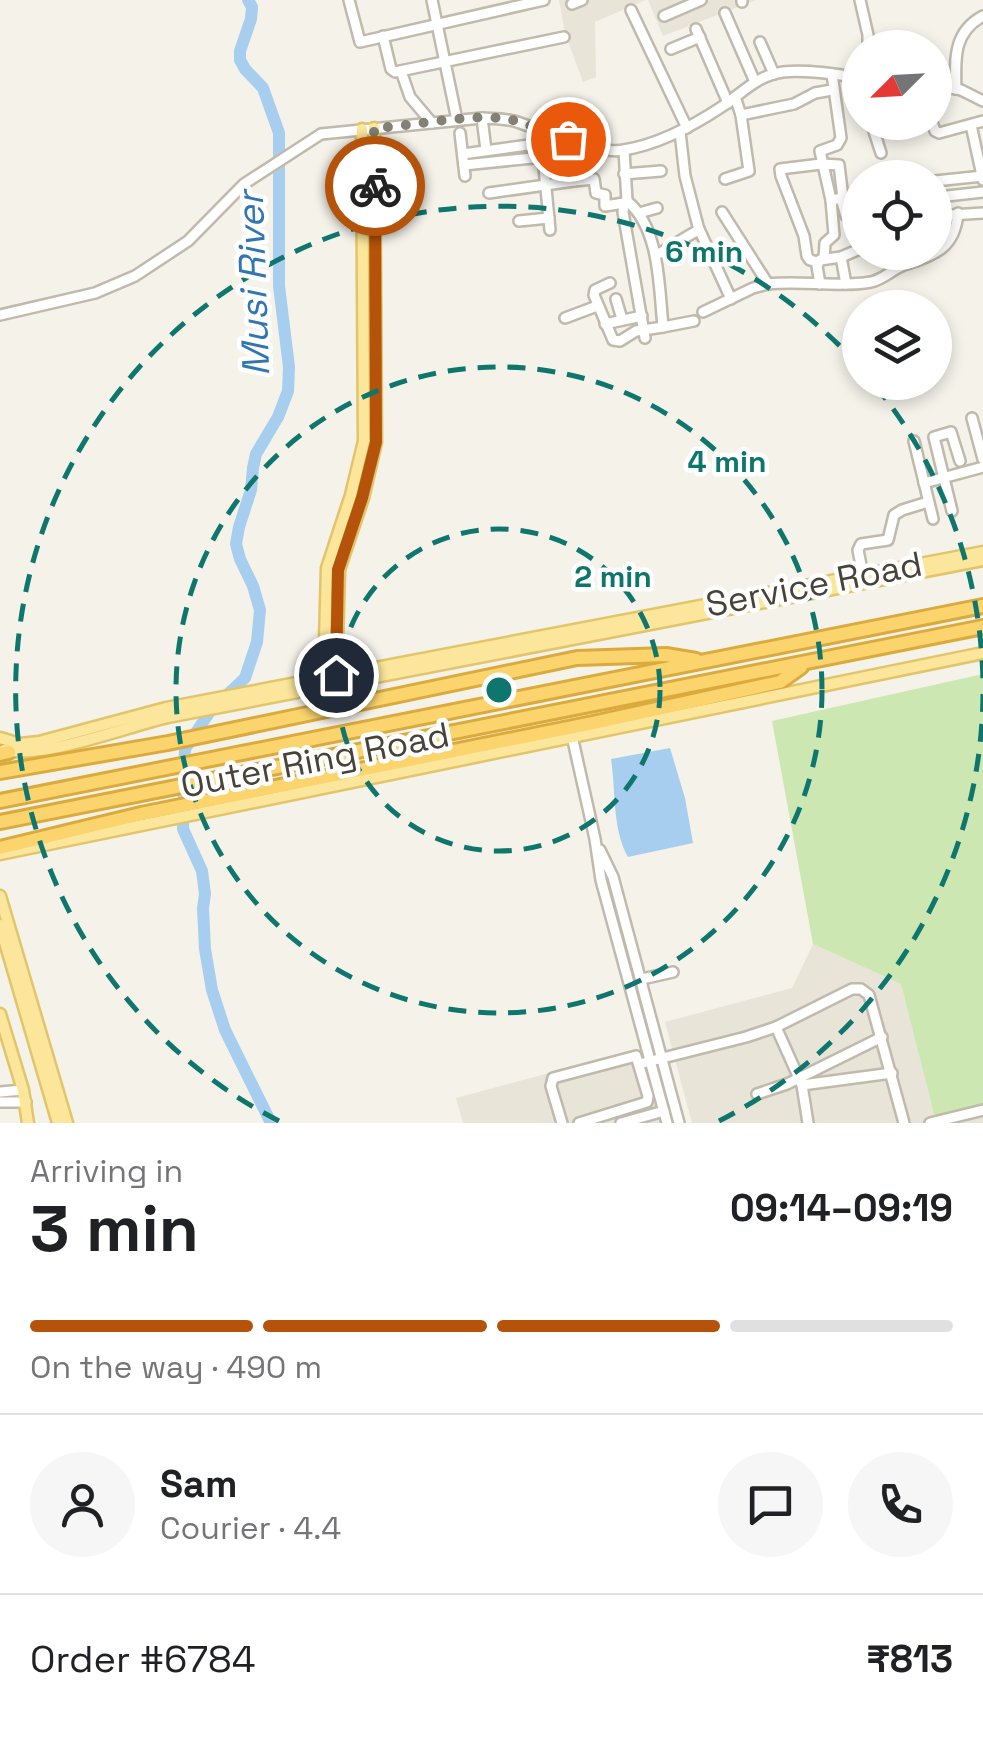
<!DOCTYPE html>
<html lang="en">
<head>
<meta charset="utf-8">
<style>
  :root { --surface:#fff; --page:#f6f6f6; --text:#202124; --muted:#757577; --line:#e0e0e0; --accent:#b45309 }
  body { margin:0; font-family:"Space Grotesk",sans-serif; background:var(--page); color:var(--text); height:100vh; display:flex; flex-direction:column; font-size:38px; white-space:nowrap }
  * { box-sizing:border-box; margin:0 }
  p { font-size:32px; color:var(--muted) }
  .icon { flex:none; width:55px; height:55px; fill:none; stroke:currentColor; stroke-width:2; stroke-linecap:round; stroke-linejoin:round }
  .map { position:relative; height:1123px; overflow:hidden }
  .details { display:flex; flex-direction:column; background:var(--surface); flex:1 }
  .details>* { flex:none }
  .needle { width:65px; rotate:246deg }
  .buttons { position:absolute; left:842px; top:30px; display:grid; gap:20px }
  .buttons a { display:grid; place-items:center; width:110px; height:110px; border-radius:50%; background:var(--surface); box-shadow:0 5px 15px #0003; font-size:50px }
  .pin { position:absolute; display:grid; place-items:center; width:85px; height:85px; color:#fff; margin:-42px; border:5px solid #fff; border-radius:50%; box-shadow:0 2px 10px #0007 }
  .courier { position:absolute; display:grid; place-items:center; width:100px; height:100px; margin:-50px; border:8px solid #b45309; border-radius:50%; background:#fff; color:#222; box-shadow:0 2px 12px #0007 }
  .summary em { font-style:normal; font-weight:600 }
  .summary div { display:flex; flex-direction:column-reverse }
  .summary { display:flex; align-items:center; justify-content:space-between; height:170px; padding:0 30px }
  h1 { font-size:65px; font-weight:600; line-height:75px }
  .bar { display:grid; grid-template-columns:repeat(4,1fr); gap:15px 10px; align-content:center; height:120px; padding:0 30px }
  .bar i { height:12px; border-radius:8px; background:var(--line) }
  .bar .on { background:var(--accent) }
  .bar p { grid-column:span 4 }
  .line { display:flex; align-items:center; gap:25px; padding:0 30px; border-top:2px solid var(--line) }
  .line div { flex:1 }
  .round { display:grid; place-items:center; flex:none; width:105px; height:105px; border-radius:52px; background:var(--page) }
  .map>svg:first-child { display:block }
  .residential { fill:#e8e4d7 }
  .green { fill:#cde7b3 }
  .water { fill:#a7ceef }
  .lines { fill:none; stroke-linecap:round; stroke-linejoin:round }
  .stream { stroke:#a7ceef; stroke-width:2.5 }
  .river { stroke:#a7ceef; stroke-width:12 }
  .minor-casing { stroke:#c0baac; stroke-width:14 }
  .major-casing { stroke:#e2c56a; stroke-width:15 }
  .highway-casing { stroke:#dbaa3d; stroke-width:18 }
  .minor { stroke:#fff; stroke-width:9 }
  .major { stroke:#fce69b; stroke-width:10 }
  .highway { stroke:#fbd46e; stroke-width:12 }
  .done { stroke:#848076; stroke-width:10; stroke-dasharray:0 18 }
  .route { stroke:#b45309; stroke-width:12 }
  .ring { fill:none; stroke:#0f766e; stroke-width:5; stroke-dasharray:18 12 }
  .labels { text-anchor:middle; dominant-baseline:central; stroke-width:9; stroke-linejoin:round; paint-order:stroke }
  .street-label { font-size:35px; fill:#484338; stroke:#fff }
  .water-label { font-size:38px; font-style:italic; fill:#3275b3; stroke:#fff }
  .centre { fill:#0f766e; stroke:#fff; stroke-width:5 }
  .ring-label { font-size:30px; text-anchor:middle; font-weight:bold; fill:#0f766e; stroke:#fff; stroke-width:9; stroke-linejoin:round; paint-order:stroke }
</style>
</head>
<body>
<div class="map">
<svg width="983" height="1123" viewBox="0 0 983 1123">
  <rect width="100%" height="100%" fill="#f4f2e9"/>
  <g class="residential">
    <path d="M559,0H646L595,22L596,77L583,82L565,33Z"/>
    <path d="M648,0H756L663,36Z"/>
    <path d="M813,944L901,984L935,1117L983,1106V1123H692L665,1022L792,988Z"/>
    <path d="M643,1048L664,1123H463L456,1098Z"/>
  </g>
  <path class="green" d="M983,674V1106L935,1118L901,984L813,944L772,721Z"/>
  <path class="water" d="M670,748L685,798L693,843L628,857C612,829 616,791 611,759Z"/>
  <g class="lines">
    <path class="stream" d="M265,1123L266,1112"/>
    <path class="river" d="M248,0L252,7L251,19L240,51V60L245,69L263,88L279,133V286L289,367L288,391L278,417L256,454L253,468L251,490L239,527L236,544L240,559L253,586L260,610L257,642L245,678L211,710L185,749L183,829L202,871L205,894L203,908L205,949L212,990L225,1030L271,1123"/>
    <defs>
      <g id="minor">
        <path d="M349,0L360,42L544,0"/>
        <path d="M432,0L457,120"/>
        <path d="M742,0V2"/>
        <path d="M860,0L868,35V48"/>
        <path d="M572,4L582,0"/>
        <path d="M631,10L687,128"/>
        <path d="M725,13L755,82"/>
        <path d="M664,16L701,0"/>
        <path d="M696,29L728,103"/>
        <path d="M383,36L391,69L395,72L564,37"/>
        <path d="M760,42L774,74"/>
        <path d="M671,49L700,37"/>
        <path d="M401,71L410,97L432,123"/>
        <path d="M935,85L961,90L983,101"/>
        <path d="M956,89C955,59 953,32 983,16"/>
        <path d="M741,115L794,104L815,93L832,90"/>
        <path d="M482,118L486,150"/>
        <path d="M871,122L881,153"/>
        <path d="M932,122L935,131L939,133L983,121"/>
        <path d="M971,125L983,180"/>
        <path d="M460,133L465,176"/>
        <path d="M544,133L543,157L550,230"/>
        <path d="M624,150L627,201L624,203L623,212L645,338"/>
        <path d="M463,154L543,143"/>
        <path d="M464,165L543,157"/>
        <path d="M624,174L661,171"/>
        <path d="M725,179L749,171L741,115L735,97"/>
        <path d="M574,181L594,179L596,193L605,195V206L624,203"/>
        <path d="M935,181L983,176"/>
        <path d="M489,193L574,181L568,157V139"/>
        <path d="M947,196L983,192"/>
        <path d="M841,198L846,216L850,218L860,216"/>
        <path d="M722,212L768,284C802,280 837,288 871,282C885,279 893,268 907,264C936,255 955,247 958,213"/>
        <path d="M639,213L657,208"/>
        <path d="M935,216L983,213"/>
        <path d="M519,221L549,218"/>
        <path d="M699,229L731,299"/>
        <path d="M656,255C671,248 684,237 699,230L685,176L680,132"/>
        <path d="M841,257L846,284"/>
        <path d="M824,259L825,243L834,235L831,200L820,151L837,145L841,138L832,74"/>
        <path d="M818,262L810,260L807,256L804,236L781,176L780,169L821,164L839,165L843,198L831,200"/>
        <path d="M610,283L595,290L594,295L613,340L620,341L636,331L663,327C659,287 660,228 627,201"/>
        <path d="M820,284L817,266L820,260L841,257L860,249"/>
        <path d="M616,299L622,319"/>
        <path d="M703,312L753,288L768,284"/>
        <path d="M0,315L95,293L135,276L188,241L244,184L321,134L482,118C495,119 508,118 520,123C547,132 597,155 624,150C660,144 693,126 723,106C742,93 758,75 783,72C808,69 835,75 860,77"/>
        <path d="M565,318L597,306"/>
        <path d="M605,324L642,316"/>
        <path d="M663,327L694,321"/>
        <path d="M972,418L983,459"/>
        <path d="M914,441L933,519"/>
        <path d="M924,483L983,467"/>
        <path d="M952,511L934,437L951,432L960,461"/>
        <path d="M863,575L858,550L861,544L888,540L894,515L902,510L928,502"/>
        <path d="M572,736L595,839L601,880L667,1123"/>
        <path d="M600,850L613,877L679,1123"/>
        <path d="M642,979L673,972"/>
        <path d="M776,1027L802,1085L808,1123"/>
        <path d="M639,1064L746,1037L776,1027L852,989H861L869,995L904,1123"/>
        <path d="M802,1085L892,1073"/>
        <path d="M0,1092L23,1090"/>
        <path d="M757,1094L787,1084L882,1037"/>
        <path d="M0,1102H26"/>
        <path d="M562,1123L551,1086L553,1078L636,1056L648,1096L647,1102L579,1123"/>
        <path d="M621,1123L664,1111"/>
        <path d="M930,1123L983,1110"/>
      </g>
      <g id="major">
        <path d="M336,675L339,570L363,498L376,442L374,128"/>
        <path d="M324,677L327,568L351,495L364,441L362,129"/>
        <path d="M0,738L20,744L39,742L166,708L983,552"/>
        <path d="M4,750C44,759 125,727 168,717L983,560"/>
        <path d="M0,854L983,653"/>
        <path d="M0,896L67,1123"/>
        <path d="M0,925L58,1123"/>
        <path d="M0,1014L23,1090L28,1123"/>
      </g>
      <g id="highway">
        <path d="M0,754L9,752"/>
        <path d="M0,772L168,743L577,658L666,655L696,660"/>
        <path d="M0,801L983,606"/>
        <path d="M0,822L983,627"/>
        <path d="M0,848L141,814L593,723L780,682L801,667"/>
      </g>
    </defs>
    <use href="#minor" class="minor-casing"/>
    <use href="#major" class="major-casing"/>
    <use href="#highway" class="highway-casing"/>
    <use href="#minor" class="minor"/>
    <use href="#major" class="major"/>
    <use href="#highway" class="highway"/>
  </g>
  <g class="lines">
    <path class="done" d="M375,186L374,128C415,126 469,113 508,119C528,123 548,134 568,139"/>
    <path class="route" d="M336,675L338,570L362,498L376,442L375,186"/>
  </g>
  <g class="ring">
    <circle cx="499" cy="690" r="161"/>
    <circle cx="499" cy="690" r="323"/>
    <path d="M983 694A484 484 0 0 1 719 1121M279 1121A484 484 0 1 1 859 366M875 385A484 484 0 0 1 983 686"/>
  </g>
  <g class="labels">
    <g class="street-label">
      <text transform="translate(814 584) rotate(-11)">Service Road</text>
      <text transform="translate(315 760) rotate(-11)">Outer Ring Road</text>
    </g>
    <g class="water-label">
      <text transform="translate(253 284) rotate(-92)">Musi River</text>
    </g>
  </g>
  <circle cx="499" cy="690" r="15" class="centre"/>
  <g class="ring-label">
    <text x="704" y="262">6 min</text>
    <text x="727" y="472">4 min</text>
    <text x="613" y="587">2 min</text>
  </g>
</svg>
<div class="buttons">
<a><svg class="needle" viewBox="-14 -14 28 28"><path d="M0-13l5 13h-10z" fill="#e53935"/><path d="M0 13l5-13h-10z" fill="#757577"/></svg></a>
<a><svg class="icon" aria-label="locate" viewBox="0 0 24 24"><circle cx="12" cy="12" r="6"/><path d="M12 2v4M12 18v4M2 12h4M18 12h4"/></svg></a>
<a><svg class="icon" aria-label="layers" viewBox="0 0 24 24"><path d="M12 4l9 5-9 5-9-5zM3 14l9 5 9-5"/></svg></a>
</div>
<div class="pin" style="left:568px;top:139px;background:#ea580c"><svg class="icon" aria-label="bag" viewBox="0 0 24 24"><path d="M5 8h14l-1 12H6zM9 8a3 3 0 0 1 6 0"/></svg></div>
<div class="pin" style="left:336px;top:675px;background:#1f2937"><svg class="icon" aria-label="home" viewBox="0 0 24 24"><path d="M3 11l9-7 9 7M6 9v11h12V9"/></svg></div>
<div class="courier" style="left:375px;top:186px"><svg class="icon" aria-label="bike" viewBox="0 0 24 24"><circle cx="6" cy="16" r="4"/><circle cx="18" cy="16" r="4"/><path d="M6 16l4-8h5l3 8M10 8l3 8H6M13 5h3"/></svg></div>
</div>
<section class="details">
<div class="summary"><div><h1>3 min</h1><p>Arriving in</p></div><em>09:14–09:19</em></div>
<div class="bar"><i class="on"></i><i class="on"></i><i class="on"></i><i></i><p>On the way · 490 m</p></div>
<div class="line" style="height:180px"><a class="round"><svg class="icon" aria-label="person" viewBox="0 0 24 24"><circle cx="12" cy="8" r="4"/><path d="M4 21q1-7 8-7t8 7"/></svg></a><div><b>Sam</b><p>Courier · 4.4</p></div><a class="round"><svg class="icon" aria-label="chat" viewBox="0 0 24 24"><path d="M4 5h16v11H9l-5 4z"/></svg></a><a class="round"><svg class="icon" aria-label="phone" viewBox="0 0 24 24"><path d="M5 4h4l2 5-3 2q2 4 5 5l2-3 5 2v4C11 20 4 13 5 4z"/></svg></a></div>
<div class="line" style="height:130px"><div>Order #6784</div><b>₹813</b></div>
</section>
</body>
</html>
